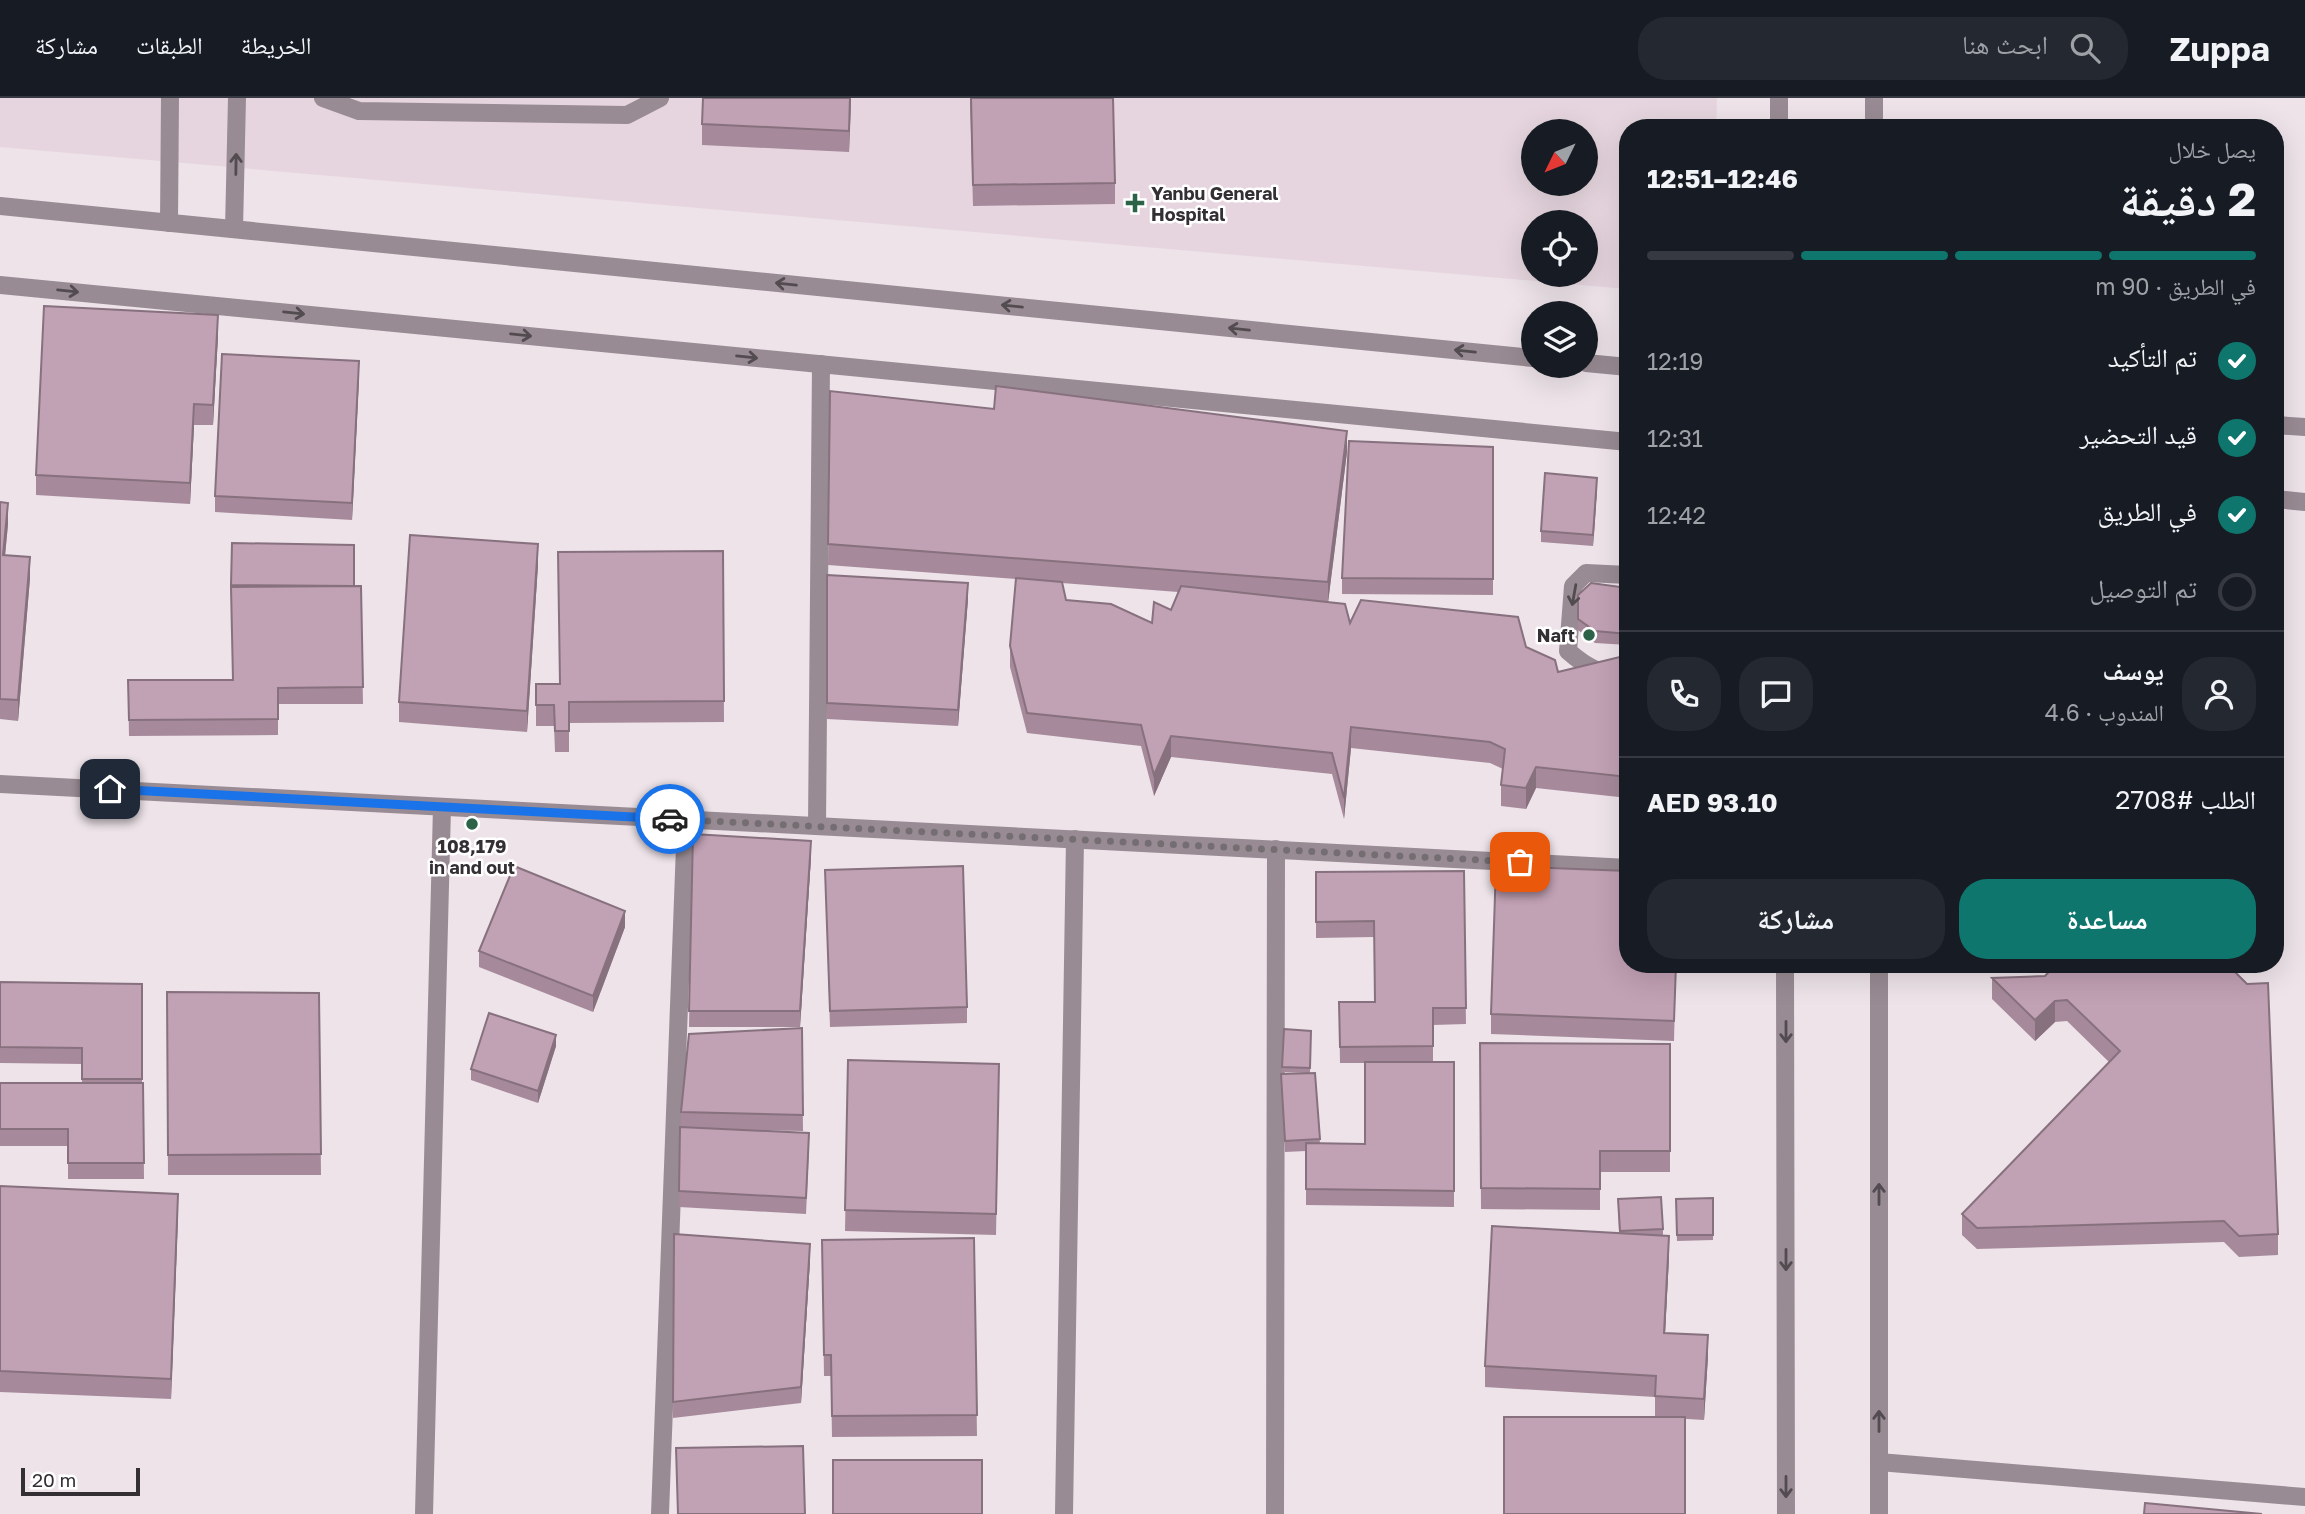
<!DOCTYPE html>
<html lang="ar">
<head>
<meta charset="utf-8">
<style>
  :root { --surface:#171b24; --page:#242831; --text:#f1f3f6; --muted:#9ea1a6; --line:#363941; --accent:#0f766e }
  body { margin:0; font-family:"Golos Text","Noto Naskh Arabic",sans-serif; background:var(--page); color:var(--text); direction:rtl; height:100vh; display:flex; flex-direction:column; font-size:26px; white-space:nowrap }
  * { box-sizing:border-box; margin:0 }
  p { font-size:23px; color:var(--muted) }
  .icon { flex:none; width:38px; height:38px; fill:none; stroke:currentColor; stroke-width:2; stroke-linecap:round; stroke-linejoin:round }
  .map { position:relative; flex:1; overflow:hidden; direction:ltr }
  .sheet { position:absolute; left:1619px; top:21px; width:665px; height:854px; display:flex; flex-direction:column; background:var(--surface); border-radius:28px; box-shadow:0 7px 28px #0002; direction:rtl }
  .sheet>* { flex:none }
  .needle { width:46px; rotate:227deg }
  .buttons { position:absolute; left:1521px; top:21px; display:grid; gap:14px }
  .buttons a { display:grid; place-items:center; width:77px; height:77px; border-radius:50%; background:var(--surface); box-shadow:0 7px 28px #0002; font-size:35px }
  .scale { position:absolute; left:21px; bottom:18px; width:119px; box-sizing:border-box; padding-left:7px; border:4px solid #332f32; border-top:0; font-size:19px; line-height:24px; white-space:nowrap; color:#332f32; -webkit-text-stroke:5px #fff; paint-order:stroke }
  .pin { position:absolute; display:grid; place-items:center; width:60px; height:60px; color:#fff; margin:-30px; border-radius:14px; box-shadow:0 4px 10px #0006 }
  .courier { position:absolute; display:grid; place-items:center; width:70px; height:70px; margin:-35px; border:5px solid #1a73e8; border-radius:50%; background:#fff; color:#222; box-shadow:0 2px 9px #0007 }
  .summary em { font-style:normal; font-weight:700 }
  .summary div { display:flex; flex-direction:column-reverse }
  .summary { display:flex; align-items:center; justify-content:space-between; height:119px; padding:0 28px }
  h1 { font-size:46px; font-weight:700; line-height:52px }
  .bar { display:grid; grid-template-columns:repeat(4,1fr); gap:10px 7px; align-content:center; height:84px; padding:0 28px }
  .bar i { height:9px; border-radius:5px; background:var(--line) }
  .bar .active { background:var(--accent) }
  .bar p { grid-column:span 4 }
  .line { display:flex; align-items:center; gap:18px; padding:0 28px; border-top:2px solid var(--line) }
  .line div { flex:1 }
  .round { display:grid; place-items:center; flex:none; width:74px; height:74px; border-radius:28px; background:var(--page) }
  ol { padding:0 28px; list-style:none }
  li { display:flex; align-items:center; gap:21px; height:77px }
  li p { margin-inline-start:auto }
  li .icon { padding:7px; border-radius:50%; background:var(--accent); color:#fff; stroke-width:4 }
  li:last-child { color:var(--muted) }
  li i { width:38px; height:38px; border:4px solid var(--line); border-radius:50% }
  .primary-button { display:flex; gap:14px; margin-top:auto; padding:14px 28px }
  .primary-button a { flex:1; height:80px; border-radius:28px; background:var(--accent); color:#fff; font-size:28px; font-weight:700; line-height:80px; text-align:center }
  .primary-button a+a { background:var(--page); color:var(--text) }
  header { display:flex; align-items:center; gap:42px; box-sizing:border-box; height:98px; padding:0 35px; background:var(--surface); border-bottom:2px solid var(--line) }
  header strong { font-size:33px }
  nav { display:flex; gap:38px; margin-inline-start:auto; font-size:24px }
  .search { width:490px; height:63px; background:var(--page); display:flex; align-items:center; gap:18px; box-sizing:border-box; padding:0 24px; border-radius:28px; color:var(--muted); font-size:26px }
  .map>svg:first-child { display:block }
  .built { fill:#e6d5de; fill-rule:evenodd }
  .lines { fill:none; stroke-linecap:round; stroke-linejoin:round }
  .minor { stroke:#998b93; stroke-width:18 }
  .wall { fill:#a68a9b; fill-rule:evenodd }
  .shaded-wall { fill:#87717e }
  .building { fill:#c1a1b4; stroke:#87717e; stroke-width:2 }
  .oneway { stroke:#524b4f }
  .done { stroke:#746e72; stroke-width:7; stroke-dasharray:0 12.6 }
  .route { stroke:#1a73e8; stroke-width:9 }
  .poi-dot { fill:#2b6248; stroke:#fff; stroke-width:2.5 }
  .labels { text-anchor:middle; dominant-baseline:central; stroke-width:5; stroke-linejoin:round; paint-order:stroke }
  .poi-label { font-size:18px; font-weight:bold; fill:#332f32; stroke:#fff; text-anchor:start }
</style>
</head>
<body>
<header>
<strong>Zuppa</strong>
<div class="search"><svg class="icon" aria-label="search" viewBox="0 0 24 24"><circle cx="10" cy="10" r="6"/><path d="M15 15l6 6"/></svg>ابحث هنا</div>
<nav><a>الخريطة</a><a>الطبقات</a><a>مشاركة</a></nav>
</header>
<div class="map">
<svg width="2305" height="1416" viewBox="0 0 2305 1416">
  <rect width="100%" height="100%" fill="#ede3e9"/>
  <path class="built" d="M0,0H1717L1716,30H1628L1627,191L0,49ZM1533,33H1586V86H1533ZM1533,124H1586V177H1533Z"/>
  <g class="lines">
    <g class="minor">
      <path d="M323,0L359,13L627,17L660,0"/>
      <path d="M1779,0V30"/>
      <path d="M1874,0V30"/>
      <path d="M0,108L1533,260"/>
      <path d="M169,125L170,0"/>
      <path d="M234,131L237,0"/>
      <path d="M0,187L1628,344"/>
      <path d="M1586,265L1628,269"/>
      <path d="M2275,327L2305,329"/>
      <path d="M2275,401L2305,404"/>
      <path d="M1628,477L1586,475L1573,488L1568,553C1587,570 1602,577 1628,579"/>
      <path d="M0,686L1628,770"/>
      <path d="M817,728L821,266"/>
      <path d="M1785,866L1786,1416"/>
      <path d="M1879,866V1416"/>
      <path d="M1879,1364L2305,1399"/>
      <path d="M424,1416L442,709"/>
      <path d="M660,1416L686,721"/>
      <path d="M1064,1416L1075,741"/>
      <path d="M1275,1416L1276,751"/>
    </g>
  </g>
  <g class="wall">
    <path d="M851,0L849,54L702,47V26Z"/>
    <path d="M970,0L1115,85V106L973,108Z"/>
    <path d="M218,238L213,327H194L190,406L36,397V377Z"/>
    <path d="M359,279L352,422L215,414V398Z"/>
    <path d="M830,293L1347,354L1328,504L1350,525L1526,549L1558,574L1628,557V700L1536,690L1526,711L1501,708V687L1503,671L1490,665L1351,650L1344,721L1332,676L1171,659L1154,698L1141,648L1027,635L1010,569V548L1016,481L828,467ZM1062,485L1178,494L1171,512L1152,525L1066,502Z"/>
    <path d="M1493,349V497L1342,496V480Z"/>
    <path d="M1597,391L1593,448L1541,444V433Z"/>
    <path d="M0,404L8,426L5,458L30,480L18,623L0,621Z"/>
    <path d="M232,445L354,488H361L363,606H278V637L129,638L128,582H233Z"/>
    <path d="M723,453L724,624L569,625V654H555L554,628H536V586H559Z"/>
    <path d="M538,467L527,634L399,624V604Z"/>
    <path d="M827,477L968,501L958,628L827,621Z"/>
    <path d="M1628,490V547L1595,545L1578,532V497Z"/>
    <path d="M693,736L811,759L800,929H689Z"/>
    <path d="M825,772L967,909V925L830,929Z"/>
    <path d="M1464,773L1466,926L1433,927V964H1454V1109L1306,1107V1053L1285,1054L1281,976L1306,975L1282,974L1284,931L1311,933L1310,975H1315L1320,1045L1365,1046V965H1340L1339,904H1374V839L1316,840V774Z"/>
    <path d="M625,829L593,914L479,869V853Z"/>
    <path d="M1676,866L1674,943L1491,936V916Z"/>
    <path d="M2056,866L2278,1136V1157L2239,1159L2224,1144L1977,1151L1962,1137V1116L2109,964L2067,923L2055,924L2035,943L1992,901V880L2045,878Z"/>
    <path d="M0,884L142,886V985H143L144,1081H68V1048H0V985H82V966L0,965Z"/>
    <path d="M167,894L319,895L321,1077H168Z"/>
    <path d="M802,930L803,1033L743,1032L809,1052L806,1116L679,1109L681,1014Z"/>
    <path d="M1480,945L1670,946V1074H1600V1112L1481,1111Z"/>
    <path d="M556,948L538,1005L471,982V971Z"/>
    <path d="M848,962L999,966L996,1137L845,1133Z"/>
    <path d="M0,1088L178,1117L171,1301L0,1294Z"/>
    <path d="M1713,1100V1142L1677,1143L1676,1101Z"/>
    <path d="M1618,1101L1663,1131V1137H1654L1669,1159L1665,1235L1708,1258L1704,1322L1655,1319V1299L1485,1289V1268L1619,1135Z"/>
    <path d="M674,1136L810,1162L801,1305L673,1320Z"/>
    <path d="M974,1140L977,1338L832,1339L831,1278H824L822,1142Z"/>
  </g>
  <g class="shaded-wall">
    <path d="M850,0H851L849,54V33Z"/>
    <path d="M218,217V238L213,327V307Z"/>
    <path d="M359,263V279L352,422V405Z"/>
    <path d="M194,306V327L190,406V385Z"/>
    <path d="M1347,333V354L1328,505V484Z"/>
    <path d="M1597,380V391L1593,448V437Z"/>
    <path d="M8,405V426L3,478V457Z"/>
    <path d="M538,446V467L527,634V613Z"/>
    <path d="M30,459V480L18,623V602Z"/>
    <path d="M968,485V501L958,628V612Z"/>
    <path d="M1351,629V650L1344,721V700Z"/>
    <path d="M1171,638V659L1154,698V677Z"/>
    <path d="M1536,669V690L1526,711V690Z"/>
    <path d="M811,743V759L800,929V913Z"/>
    <path d="M625,813V829L593,914V898Z"/>
    <path d="M2055,903V924L2035,943V922Z"/>
    <path d="M556,937V948L538,1005V993Z"/>
    <path d="M178,1096V1117L171,1301V1281Z"/>
    <path d="M1669,1138V1159L1664,1256V1235Z"/>
    <path d="M810,1146V1162L801,1305V1289Z"/>
    <path d="M1708,1237V1258L1704,1322V1301Z"/>
  </g>
  <g class="building">
    <path d="M703,0H850L849,33L702,26Z"/>
    <path d="M971,0H1113L1115,85L973,87Z"/>
    <path d="M44,208L218,217L213,307L194,306L190,385L36,377Z"/>
    <path d="M222,256L359,263L352,405L215,398Z"/>
    <path d="M996,288L1347,333L1328,484L828,446L830,293L994,311Z"/>
    <path d="M1349,343L1493,349V481L1342,480Z"/>
    <path d="M1545,375L1597,380L1593,437L1541,433Z"/>
    <path d="M0,404L8,405L3,457L30,459L18,602L0,601Z"/>
    <path d="M410,437L538,446L527,613L399,604Z"/>
    <path d="M232,445L354,447V488L231,487Z"/>
    <path d="M723,453L724,603L569,604V633H555L554,607H536V586H560L558,454Z"/>
    <path d="M827,477L968,485L958,612L827,605Z"/>
    <path d="M1016,480L1062,484L1066,502L1111,506L1152,525L1154,504L1171,512L1181,488L1345,506L1350,525L1361,502L1518,519L1526,549L1555,562L1558,574L1628,557V679L1536,669L1526,690L1501,687L1505,651L1490,644L1351,629L1344,700L1332,655L1171,638L1154,677L1141,627L1027,615L1010,548Z"/>
    <path d="M1591,485L1628,490V536L1595,533L1578,521V497Z"/>
    <path d="M361,488L363,589L278,590V621L129,622L128,582H233L231,489Z"/>
    <path d="M693,736L811,743L800,913H689Z"/>
    <path d="M514,768L625,813L593,898L479,853Z"/>
    <path d="M963,768L967,909L830,913L825,772Z"/>
    <path d="M1496,768L1628,773V866H1676L1674,923L1491,916Z"/>
    <path d="M1464,773L1466,910H1433V948L1340,949L1339,904H1375L1374,823L1316,824V774Z"/>
    <path d="M2056,866H2227L2247,886L2268,885L2278,1136L2239,1138L2224,1123L1977,1130L1962,1116L2120,953L2067,902L2055,903L2035,922L1992,880L2045,878Z"/>
    <path d="M0,884L142,886V981H82V950L0,949Z"/>
    <path d="M167,894L319,895L321,1056L168,1057Z"/>
    <path d="M489,915L556,937L538,993L471,971Z"/>
    <path d="M802,930L803,1017L681,1014L689,936Z"/>
    <path d="M1284,931L1311,933L1310,970L1282,969Z"/>
    <path d="M1480,945L1670,946V1053H1600V1091L1481,1090Z"/>
    <path d="M848,962L999,966L996,1116L845,1112Z"/>
    <path d="M1365,964H1454V1093L1306,1091V1045L1365,1046Z"/>
    <path d="M1315,975L1320,1041L1285,1043L1281,976Z"/>
    <path d="M0,985H143L144,1065H68V1031H0Z"/>
    <path d="M680,1029L809,1035L806,1100L679,1093Z"/>
    <path d="M0,1088L178,1096L171,1281L0,1273Z"/>
    <path d="M1661,1099L1663,1131L1620,1133L1618,1101Z"/>
    <path d="M1713,1100V1137H1677L1676,1101Z"/>
    <path d="M1492,1128L1669,1138L1664,1235L1708,1237L1704,1301L1655,1298L1656,1278L1485,1268Z"/>
    <path d="M674,1136L810,1146L801,1289L673,1304Z"/>
    <path d="M974,1140L977,1317L832,1318L831,1257H824L822,1142Z"/>
    <rect x="1504" y="1319" width="181" height="97"/>
    <path d="M803,1348L805,1416H678L676,1350Z"/>
    <rect x="833" y="1362" width="149" height="54"/>
    <path d="M2145,1405L2262,1416H2144Z"/>
  </g>
  <defs><path id="oneway-shaft" d="M-6 0H5M1.5-3L5.5 0L1.5 3" fill="none" stroke-width="1.6" stroke-linecap="round" stroke-linejoin="round" transform="scale(1.75)"/></defs>
  <g class="oneway">
    <use href="#oneway-shaft" transform="translate(236 66) rotate(-89)"/>
    <use href="#oneway-shaft" transform="translate(786 186) rotate(-174)"/>
    <use href="#oneway-shaft" transform="translate(68 193) rotate(6)"/>
    <use href="#oneway-shaft" transform="translate(1012 208) rotate(-174)"/>
    <use href="#oneway-shaft" transform="translate(294 215) rotate(6)"/>
    <use href="#oneway-shaft" transform="translate(1239 231) rotate(-174)"/>
    <use href="#oneway-shaft" transform="translate(521 237) rotate(6)"/>
    <use href="#oneway-shaft" transform="translate(1465 253) rotate(-174)"/>
    <use href="#oneway-shaft" transform="translate(747 259) rotate(6)"/>
    <use href="#oneway-shaft" transform="translate(1574 497) rotate(100)"/>
    <use href="#oneway-shaft" transform="translate(1786 934) rotate(90)"/>
    <use href="#oneway-shaft" transform="translate(1879 1096) rotate(-90)"/>
    <use href="#oneway-shaft" transform="translate(1786 1162) rotate(90)"/>
    <use href="#oneway-shaft" transform="translate(1879 1323) rotate(-90)"/>
    <use href="#oneway-shaft" transform="translate(1786 1389) rotate(90)"/>
  </g>
  <g class="lines">
    <path class="done" d="M670,721L1520,764"/>
    <path class="route" d="M110,691L670,721"/>
  </g>
  <g class="poi-dot">
    <path d="M1131.5 94.5h7v7h7v7h-7v7h-7v-7h-7v-7h7z"/>
    <circle cx="1589" cy="537" r="7"/>
    <circle cx="472" cy="726" r="7"/>
  </g>
  <g class="labels">
    <g class="poi-label">
      <text x="1151" y="95">Yanbu General<tspan x="1151" dy="21">Hospital</tspan></text>
      <text x="1575" y="537" text-anchor="end">Naft</text>
      <text x="472" y="748" text-anchor="middle">108,179<tspan x="472" dy="21">in and out</tspan></text>
    </g>
  </g>
</svg>
<div class="buttons">
<a><svg class="needle" viewBox="-14 -14 28 28"><path d="M0-13l5 13h-10z" fill="#e53935"/><path d="M0 13l5-13h-10z" fill="#9ea1a6"/></svg></a>
<a><svg class="icon" aria-label="locate" viewBox="0 0 24 24"><circle cx="12" cy="12" r="6"/><path d="M12 2v4M12 18v4M2 12h4M18 12h4"/></svg></a>
<a><svg class="icon" aria-label="layers" viewBox="0 0 24 24"><path d="M12 4l9 5-9 5-9-5zM3 14l9 5 9-5"/></svg></a>
</div>
<div class="scale">20 m</div>
<div class="pin" style="left:1520px;top:764px;background:#ea580c"><svg class="icon" aria-label="bag" viewBox="0 0 24 24"><path d="M5 8h14l-1 12H6zM9 8a3 3 0 0 1 6 0"/></svg></div>
<div class="pin" style="left:110px;top:691px;background:#1f2937"><svg class="icon" aria-label="home" viewBox="0 0 24 24"><path d="M3 11l9-7 9 7M6 9v11h12V9"/></svg></div>
<div class="courier" style="left:670px;top:721px"><svg class="icon" aria-label="car" viewBox="0 0 24 24"><path d="M5 17H2v-5l4-1 3-4h7l3 4 3 1v5h-3M9 17h6M6 11h13"/><circle cx="7" cy="17" r="2"/><circle cx="17" cy="17" r="2"/></svg></div>
<section class="sheet">
<div class="summary"><div><h1>2 دقيقة</h1><p>يصل خلال</p></div><em>12:46–12:51</em></div>
<div class="bar"><i class="active"></i><i class="active"></i><i class="active"></i><i></i><p>في الطريق · 90 m</p></div>
<ol>
<li><svg class="icon" aria-label="check" viewBox="0 0 24 24"><path d="M5 12l5 5 9-10"/></svg>تم التأكيد<p>12:19</p></li>
<li><svg class="icon" aria-label="check" viewBox="0 0 24 24"><path d="M5 12l5 5 9-10"/></svg>قيد التحضير<p>12:31</p></li>
<li><svg class="icon" aria-label="check" viewBox="0 0 24 24"><path d="M5 12l5 5 9-10"/></svg>في الطريق<p>12:42</p></li>
<li><i></i>تم التوصيل</li>
</ol>
<div class="line" style="height:126px"><a class="round"><svg class="icon" aria-label="person" viewBox="0 0 24 24"><circle cx="12" cy="8" r="4"/><path d="M4 21q1-7 8-7t8 7"/></svg></a><div><b>يوسف</b><p>المندوب · 4.6</p></div><a class="round"><svg class="icon" aria-label="chat" viewBox="0 0 24 24"><path d="M4 5h16v11H9l-5 4z"/></svg></a><a class="round"><svg class="icon" aria-label="phone" viewBox="0 0 24 24"><path d="M5 4h4l2 5-3 2q2 4 5 5l2-3 5 2v4C11 20 4 13 5 4z"/></svg></a></div>
<div class="line" style="height:91px"><div>الطلب #2708</div><b>AED 93.10</b></div>
<div class="primary-button"><a>مساعدة</a><a>مشاركة</a></div>
</section>
</div>
</body>
</html>
